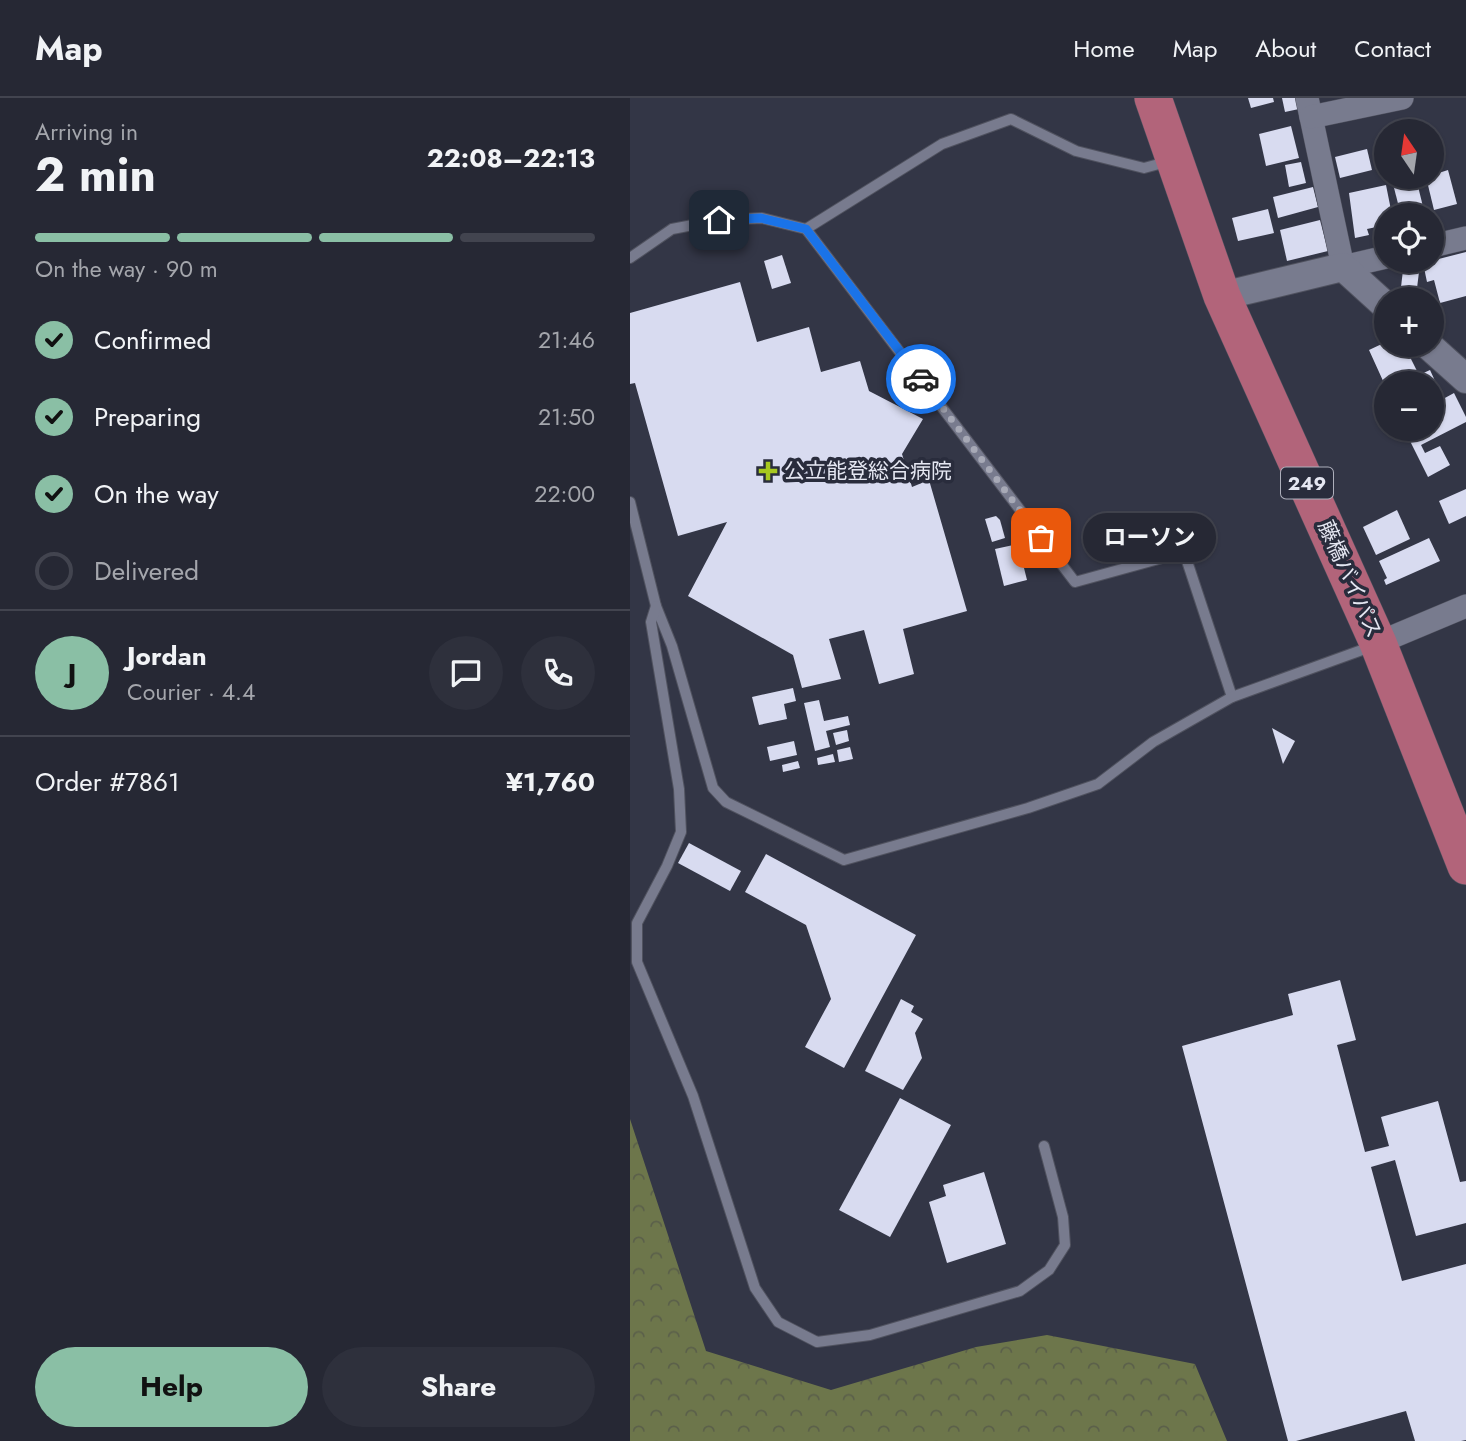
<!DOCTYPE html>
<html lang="en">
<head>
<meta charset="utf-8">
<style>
  :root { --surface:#262834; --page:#2e303c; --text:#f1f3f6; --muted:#a4a6ac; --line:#42444f; --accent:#8abfa5 }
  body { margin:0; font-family:Jost,"Noto Sans JP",sans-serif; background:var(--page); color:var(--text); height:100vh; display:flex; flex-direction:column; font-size:26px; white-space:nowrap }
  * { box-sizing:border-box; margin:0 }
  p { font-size:23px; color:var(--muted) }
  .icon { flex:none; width:38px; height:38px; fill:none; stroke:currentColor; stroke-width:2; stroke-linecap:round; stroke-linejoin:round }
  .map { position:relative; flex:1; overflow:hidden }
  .side { display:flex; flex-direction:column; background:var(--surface); width:630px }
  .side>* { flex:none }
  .needle { width:46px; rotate:347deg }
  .buttons { position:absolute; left:744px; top:21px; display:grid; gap:14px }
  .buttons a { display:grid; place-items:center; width:70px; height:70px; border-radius:50%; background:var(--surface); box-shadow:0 2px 5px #0004,0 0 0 2px var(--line); font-size:35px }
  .pin { position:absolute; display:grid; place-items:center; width:60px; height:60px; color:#fff; margin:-30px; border-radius:14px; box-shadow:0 4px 10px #0006 }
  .courier { position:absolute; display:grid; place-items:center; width:70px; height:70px; margin:-35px; border:5px solid #1a73e8; border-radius:50%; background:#fff; color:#222; box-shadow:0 2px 9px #0007 }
  .bubble { position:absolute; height:49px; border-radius:24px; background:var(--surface); box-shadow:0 2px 5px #0004,0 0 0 2px var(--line); font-size:23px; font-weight:700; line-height:49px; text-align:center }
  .head em { font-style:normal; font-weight:700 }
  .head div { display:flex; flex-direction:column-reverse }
  .head { display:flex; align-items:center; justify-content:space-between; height:119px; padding:0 35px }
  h1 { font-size:46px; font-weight:700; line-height:52px }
  .bar { display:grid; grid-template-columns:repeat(4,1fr); gap:10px 7px; align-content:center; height:84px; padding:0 35px }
  .bar i { height:9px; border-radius:5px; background:var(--line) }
  .bar .selected { background:var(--accent) }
  .bar p { grid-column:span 4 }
  .line { display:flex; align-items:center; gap:18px; padding:0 35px; border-top:2px solid var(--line) }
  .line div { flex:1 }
  .round { display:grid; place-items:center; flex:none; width:74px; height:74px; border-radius:37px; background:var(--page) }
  ol { padding:0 35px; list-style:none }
  li { display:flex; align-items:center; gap:21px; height:77px }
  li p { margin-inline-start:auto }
  li .icon { padding:7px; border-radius:50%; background:var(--accent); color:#111; stroke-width:4 }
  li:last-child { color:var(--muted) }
  li i { width:38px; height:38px; border:4px solid var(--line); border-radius:50% }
  .action { display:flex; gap:14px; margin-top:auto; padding:14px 35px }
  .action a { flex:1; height:80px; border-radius:42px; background:var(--accent); color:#111; font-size:28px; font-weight:700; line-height:80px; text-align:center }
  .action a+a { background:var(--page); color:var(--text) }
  header { display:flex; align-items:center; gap:42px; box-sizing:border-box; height:98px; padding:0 35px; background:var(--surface); border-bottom:2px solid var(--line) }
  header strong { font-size:33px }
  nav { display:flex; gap:38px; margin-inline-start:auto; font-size:24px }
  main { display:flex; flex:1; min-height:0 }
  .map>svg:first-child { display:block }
  .forest { fill:url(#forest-crowns) }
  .building { fill:#d8dbf0 }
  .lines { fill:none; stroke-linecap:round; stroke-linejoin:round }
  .service-casing { stroke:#50525f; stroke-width:12 }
  .minor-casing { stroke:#50525f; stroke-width:24 }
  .tertiary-casing { stroke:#50525f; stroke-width:30 }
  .trunk-casing { stroke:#50525f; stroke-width:38 }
  .service { stroke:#787b8e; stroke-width:10 }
  .minor { stroke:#787b8e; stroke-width:23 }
  .tertiary { stroke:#787b8e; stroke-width:28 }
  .trunk { stroke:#b2647a; stroke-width:37 }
  .done { stroke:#a7a9b6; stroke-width:7; stroke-dasharray:0 12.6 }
  .route { stroke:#1a73e8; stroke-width:9 }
  .poi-dot { fill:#a7c81f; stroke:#292c3c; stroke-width:2.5 }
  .labels { text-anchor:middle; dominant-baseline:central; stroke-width:7; stroke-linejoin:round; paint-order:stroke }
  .shield { fill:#292c3c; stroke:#adafbb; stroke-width:2 }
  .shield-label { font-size:19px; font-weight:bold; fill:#e5e7f2 }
  .poi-label { font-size:21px; fill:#e5e7f2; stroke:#292c3c; text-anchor:start }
  .street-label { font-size:21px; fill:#e5e7f2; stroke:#292c3c }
</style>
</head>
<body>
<header>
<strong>Map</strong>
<nav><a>Home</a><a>Map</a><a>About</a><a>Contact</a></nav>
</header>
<main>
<section class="side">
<div class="head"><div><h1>2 min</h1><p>Arriving in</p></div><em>22:08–22:13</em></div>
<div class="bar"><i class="selected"></i><i class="selected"></i><i class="selected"></i><i></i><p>On the way · 90 m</p></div>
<ol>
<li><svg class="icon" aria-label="check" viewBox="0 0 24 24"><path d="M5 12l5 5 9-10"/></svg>Confirmed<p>21:46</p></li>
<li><svg class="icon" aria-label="check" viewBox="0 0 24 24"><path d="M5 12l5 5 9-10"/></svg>Preparing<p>21:50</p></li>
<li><svg class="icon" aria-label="check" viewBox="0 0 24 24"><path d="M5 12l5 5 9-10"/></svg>On the way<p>22:00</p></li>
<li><i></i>Delivered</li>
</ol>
<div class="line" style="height:126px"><b class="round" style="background:var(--accent);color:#111">J</b><div><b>Jordan</b><p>Courier · 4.4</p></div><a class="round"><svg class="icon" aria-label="chat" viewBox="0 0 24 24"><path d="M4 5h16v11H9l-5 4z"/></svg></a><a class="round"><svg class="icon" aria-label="phone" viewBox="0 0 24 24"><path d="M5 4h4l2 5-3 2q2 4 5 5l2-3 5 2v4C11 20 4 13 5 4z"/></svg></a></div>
<div class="line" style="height:91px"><div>Order #7861</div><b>¥1,760</b></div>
<div class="action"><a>Help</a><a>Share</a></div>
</section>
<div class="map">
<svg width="836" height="1343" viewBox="0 0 836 1343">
  <defs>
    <pattern id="forest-crowns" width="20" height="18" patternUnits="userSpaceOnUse" patternTransform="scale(1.75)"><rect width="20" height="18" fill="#6d764b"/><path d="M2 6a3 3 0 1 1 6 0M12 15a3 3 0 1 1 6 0" fill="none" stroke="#5b604a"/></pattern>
  </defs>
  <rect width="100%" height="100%" fill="#333646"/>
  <path class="forest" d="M0,1021L76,1253L201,1292L346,1249L417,1237L565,1266L597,1343H0Z"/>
  <g class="building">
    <path d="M618,0H643L644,4L621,10Z"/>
    <path d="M652,0H667L669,11L655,14Z"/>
    <path d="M661,28L669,60L636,68L629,36Z"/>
    <path d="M756,37V63H754L748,39Z"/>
    <path d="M737,51L742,72L710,80L705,59Z"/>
    <path d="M671,64L676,85L659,89L655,67Z"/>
    <path d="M818,72L827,106L804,112L796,79Z"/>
    <path d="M786,80L795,117H771L763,86Z"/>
    <path d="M756,87L762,117H756V127L737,131L739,137L725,140L719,95Z"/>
    <path d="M683,89L688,109L648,120L643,99Z"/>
    <path d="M638,111L644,135L608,143L602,120Z"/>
    <path d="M690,122L698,153L657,163L650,132Z"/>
    <path d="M836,154V198L810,205L804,182L797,184L793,165Z"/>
    <path d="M152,157L161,185L142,191L134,163Z"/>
    <path d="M773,172L789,174L787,190L771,189Z"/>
    <path d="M110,184L127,244L179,229L191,274L230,263L239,293L293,321L272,356L282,389L299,382L337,513L273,531L284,576L249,586L234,532L199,541L211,581L172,590L163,557L58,498L97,424L48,438L5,285L0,286V215Z"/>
    <path d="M756,244V247L766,249L774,247L789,277L800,272L812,298L802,303V285H754L739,252Z"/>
    <path d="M824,295L836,319V324L791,347L795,355L810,348L820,367L798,379L774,331H802V307Z"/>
    <path d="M836,391V418L819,426L809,403Z"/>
    <path d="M767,412L780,441L746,457L733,429Z"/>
    <path d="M366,418L370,422L375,440L362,444L355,421Z"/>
    <path d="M799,440L810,463L756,487L754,482L757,480L749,463Z"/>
    <path d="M388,446L397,482L374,488L365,451Z"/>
    <path d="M163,590L166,603L154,606L157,621L129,627L122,599Z"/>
    <path d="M189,602L194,623L218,618L220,627L196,633L200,649L185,653L174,605Z"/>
    <path d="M642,630L665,643L653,666Z"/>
    <path d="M217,632L219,643L206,647L203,635Z"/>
    <path d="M164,643L167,657L140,663L137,649Z"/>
    <path d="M220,649L223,661L209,664L207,652Z"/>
    <path d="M203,656L205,664L188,667L187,660Z"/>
    <path d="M168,663L170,670L153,674L152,667Z"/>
    <path d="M59,745L111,773L100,793L48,765Z"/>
    <path d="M136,756L286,837L214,970L175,949L201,901L176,827L115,794Z"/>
    <path d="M710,882L726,942L707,947L735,1054L759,1048L751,1019L808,1003L830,1084L836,1083V1125L786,1138L765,1062L741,1069L772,1183L836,1166V1342L831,1343H785L776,1313L666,1343H658L552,948L663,917L658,896Z"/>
    <path d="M271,901L284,908L281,914L293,921L285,935L292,960L273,992L235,973Z"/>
    <path d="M270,1000L321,1027L260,1139L209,1112Z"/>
    <path d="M354,1074L376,1146L317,1165L299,1104L316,1098L313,1087Z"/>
  </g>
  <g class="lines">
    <defs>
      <g id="service">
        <path d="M176,131L312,46L381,21L446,53L514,70L540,63"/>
        <path d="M0,160L42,131L89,122L132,120L176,131L445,484L554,454L602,599"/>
        <path d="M0,404L26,508L42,548L83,690L96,704L214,762L398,710L468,686L523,644L602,599L743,548"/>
        <path d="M26,508L21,524L49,691L51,734L37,768L7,825V864L63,998L125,1190L148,1224L187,1244L240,1237L390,1193L419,1172L435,1147L433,1119L414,1048"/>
      </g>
      <g id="minor">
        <path d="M677,0L713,169L756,159"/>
        <path d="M681,19L772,0"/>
        <path d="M802,148L836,140"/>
        <path d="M748,545L836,508"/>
      </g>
      <g id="tertiary">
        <path d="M592,198L713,169L756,208"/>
        <path d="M798,247L836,281"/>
      </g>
      <path id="trunk" d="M523,0L592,198L748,545L836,768"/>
    </defs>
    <use href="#service" class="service-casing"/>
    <use href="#minor" class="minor-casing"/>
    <use href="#tertiary" class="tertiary-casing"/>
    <use href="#trunk" class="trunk-casing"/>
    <use href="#service" class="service"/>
    <use href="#minor" class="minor"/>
    <use href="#tertiary" class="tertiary"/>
    <use href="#trunk" class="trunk"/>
  </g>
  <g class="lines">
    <path class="done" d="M291,281L411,440"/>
    <path class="route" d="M89,122L131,120L176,131L291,281"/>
  </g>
  <path class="poi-dot" d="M134.5 362.5h7v7h7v7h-7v7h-7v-7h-7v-7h7z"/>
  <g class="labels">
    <rect class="shield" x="651" y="369.5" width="52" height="31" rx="5"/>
    <g class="shield-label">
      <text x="677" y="385">249</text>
    </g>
    <g class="poi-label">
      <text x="154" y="373">公立能登総合病院</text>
    </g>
    <g class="street-label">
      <text transform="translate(720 481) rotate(66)">藤橋バイパス</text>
    </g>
  </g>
</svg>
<div class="buttons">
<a><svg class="needle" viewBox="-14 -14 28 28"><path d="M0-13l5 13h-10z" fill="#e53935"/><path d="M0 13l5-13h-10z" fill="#a4a6ac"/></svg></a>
<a><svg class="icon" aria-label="locate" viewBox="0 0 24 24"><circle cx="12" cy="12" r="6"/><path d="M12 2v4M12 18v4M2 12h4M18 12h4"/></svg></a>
<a>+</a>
<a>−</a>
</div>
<div class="pin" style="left:411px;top:440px;background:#ea580c"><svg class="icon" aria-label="bag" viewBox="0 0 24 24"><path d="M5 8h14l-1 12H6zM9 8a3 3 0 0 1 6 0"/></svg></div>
<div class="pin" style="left:89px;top:122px;background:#1f2937"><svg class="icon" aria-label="home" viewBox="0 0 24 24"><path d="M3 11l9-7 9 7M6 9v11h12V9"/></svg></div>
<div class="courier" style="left:291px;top:281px"><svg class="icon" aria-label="car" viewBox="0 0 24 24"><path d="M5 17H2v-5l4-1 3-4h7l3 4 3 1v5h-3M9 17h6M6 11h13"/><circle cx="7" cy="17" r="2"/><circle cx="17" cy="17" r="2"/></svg></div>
<div class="bubble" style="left:453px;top:415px;width:133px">ローソン</div>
</div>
</main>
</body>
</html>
